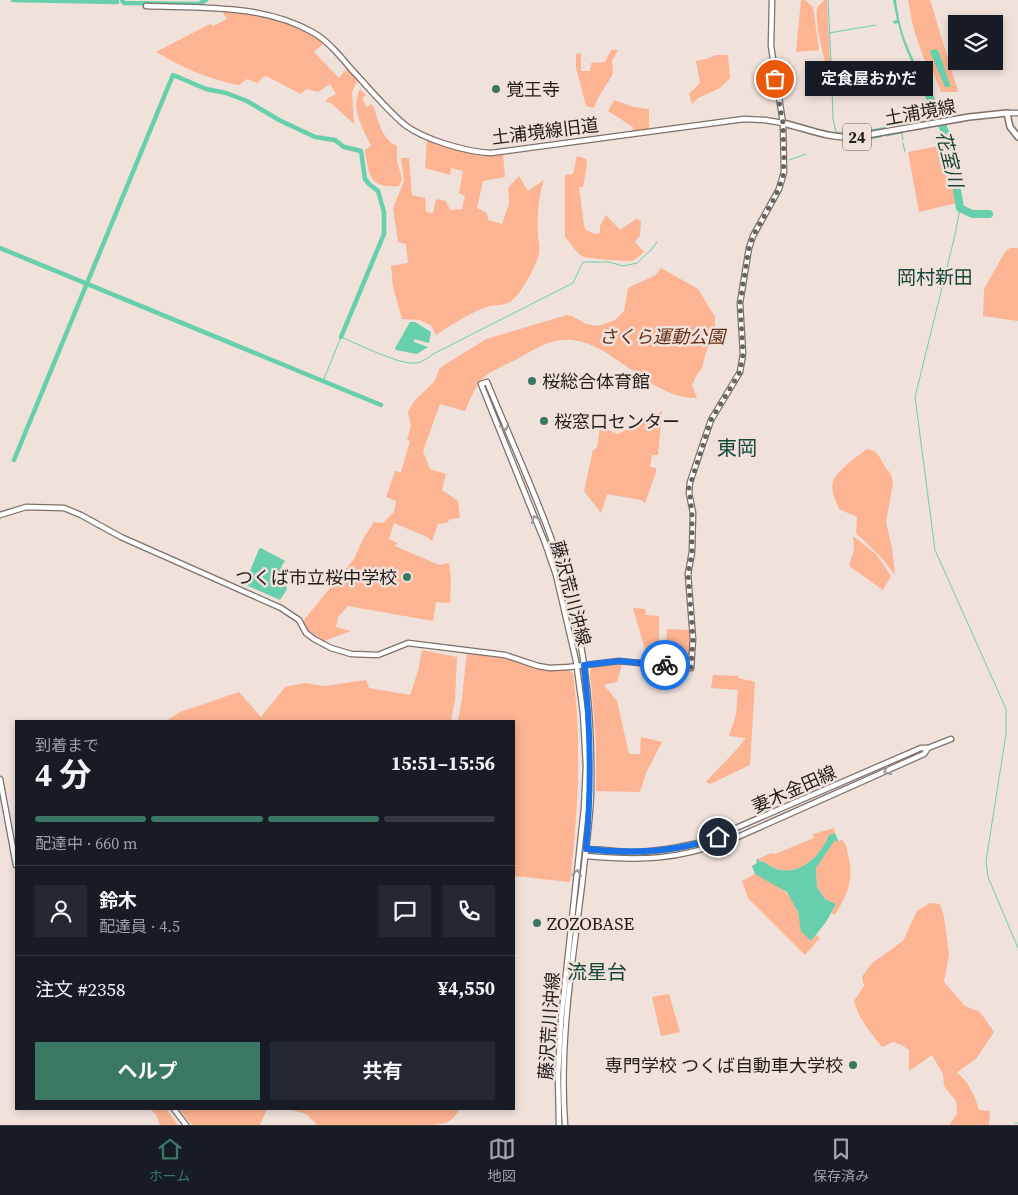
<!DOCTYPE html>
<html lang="ja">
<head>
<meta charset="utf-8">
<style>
  :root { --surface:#171b24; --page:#242831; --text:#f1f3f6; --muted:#9ea1a6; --line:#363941; --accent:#3b7864 }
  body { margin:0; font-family:"Source Serif 4","Noto Sans JP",serif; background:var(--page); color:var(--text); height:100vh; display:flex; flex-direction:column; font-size:19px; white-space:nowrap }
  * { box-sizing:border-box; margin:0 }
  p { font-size:16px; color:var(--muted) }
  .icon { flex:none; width:28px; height:28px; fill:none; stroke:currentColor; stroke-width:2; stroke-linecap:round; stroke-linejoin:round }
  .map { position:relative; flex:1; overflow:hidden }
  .drawer { position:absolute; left:15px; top:720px; width:500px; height:390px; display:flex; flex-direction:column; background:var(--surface); border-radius:0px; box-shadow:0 2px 8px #0003 }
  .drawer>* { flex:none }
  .tools { position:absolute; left:948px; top:15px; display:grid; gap:10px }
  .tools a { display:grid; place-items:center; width:55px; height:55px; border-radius:0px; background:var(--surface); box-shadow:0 2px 8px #0003; font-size:25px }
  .pin { position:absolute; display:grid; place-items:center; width:42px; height:42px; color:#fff; margin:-21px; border:2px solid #fff; border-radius:50%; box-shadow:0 1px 5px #0007 }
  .courier { position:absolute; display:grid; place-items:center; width:50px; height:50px; margin:-25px; border:4px solid #1a73e8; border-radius:50%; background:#fff; color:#222; box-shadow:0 1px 6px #0007 }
  .bubble { position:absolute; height:35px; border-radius:0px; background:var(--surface); box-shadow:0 2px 8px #0003; font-size:16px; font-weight:700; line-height:35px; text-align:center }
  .overview em { font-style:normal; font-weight:700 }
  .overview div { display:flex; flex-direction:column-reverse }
  .overview { display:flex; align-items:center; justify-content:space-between; height:85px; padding:0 20px }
  h1 { font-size:32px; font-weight:700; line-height:38px }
  .bar { display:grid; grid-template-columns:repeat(4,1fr); gap:8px 5px; align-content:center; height:60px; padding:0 20px }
  .bar i { height:6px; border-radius:4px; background:var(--line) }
  .bar .on { background:var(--accent) }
  .bar p { grid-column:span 4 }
  .line { display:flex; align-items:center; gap:12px; padding:0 20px; border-top:1px solid var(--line) }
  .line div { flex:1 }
  .round { display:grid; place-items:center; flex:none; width:52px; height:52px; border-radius:0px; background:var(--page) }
  .button { display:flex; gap:10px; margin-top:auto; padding:10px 20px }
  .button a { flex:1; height:58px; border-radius:0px; background:var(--accent); color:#fff; font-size:20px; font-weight:700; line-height:58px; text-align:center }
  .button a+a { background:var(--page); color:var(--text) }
  .menu { display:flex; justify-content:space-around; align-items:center; height:70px; border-top:1px solid var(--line); background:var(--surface); font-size:14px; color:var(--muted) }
  .menu a { display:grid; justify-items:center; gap:2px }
  .menu .on { color:var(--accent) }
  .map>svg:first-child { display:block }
  .green { fill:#fcb492 }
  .water { fill:#68cfad }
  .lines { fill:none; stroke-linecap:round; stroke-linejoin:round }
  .stream { stroke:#68cfad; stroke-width:1 }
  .canal { stroke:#68cfad; stroke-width:4.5 }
  .river { stroke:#68cfad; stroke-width:8 }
  .secondary-casing { stroke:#7e706a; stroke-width:7 }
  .primary-casing { stroke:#7e706a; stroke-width:8 }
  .secondary { stroke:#fff; stroke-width:4.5 }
  .primary { stroke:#fff; stroke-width:5 }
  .oneway { stroke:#9c9998 }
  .done { stroke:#6a625d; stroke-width:5; stroke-dasharray:0 9 }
  .route { stroke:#1a73e8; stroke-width:6 }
  .poi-dot { fill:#3b7864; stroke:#f0e1da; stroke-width:2 }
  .labels { text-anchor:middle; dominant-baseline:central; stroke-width:5; stroke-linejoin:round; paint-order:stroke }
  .shield { fill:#f0e1da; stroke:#605854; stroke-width:1 }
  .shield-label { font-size:16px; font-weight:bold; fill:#221d1a }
  .poi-label { font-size:18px; fill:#221d1a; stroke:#f0e1da; text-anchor:start }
  .street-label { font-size:18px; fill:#221d1a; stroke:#f0e1da }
  .park-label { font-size:18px; font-style:italic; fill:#643116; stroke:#f0e1da }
  .water-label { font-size:19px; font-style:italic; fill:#184537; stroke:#f0e1da }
  .neighbourhood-label { font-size:19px; fill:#144738; stroke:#f0e1da }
  .quarter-label { font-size:20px; fill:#144738; stroke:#f0e1da }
</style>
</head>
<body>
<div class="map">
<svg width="1018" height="1125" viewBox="0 0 1018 1125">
  <rect width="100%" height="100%" fill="#f0e1da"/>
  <g class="green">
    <path d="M801,0H805L813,7L819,50L796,52Z"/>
    <path d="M824,0H827L831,83C827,68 814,25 817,9C818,5 822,3 824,0Z"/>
    <path d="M908,0H930L958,91L957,92H941L930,64L924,59L918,42L913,26Z"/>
    <path d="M222,11C256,12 297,22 324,43L314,52L339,78L347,69L358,79L352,92L354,124L331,103L326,102L327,99L336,94L330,84L318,92L306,89L301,94L266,76L262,78L258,83L247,79L239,85C209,80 182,67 156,52L210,24L213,26L227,19Z"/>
    <path d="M611,50H618L612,61L613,74L598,98L594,108L586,106L576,67V54L581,53V71H590L591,63L605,62Z"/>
    <path d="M716,55H728L730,78L720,88L698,98L692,104L689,94L700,83L696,61L707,59Z"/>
    <path d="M360,89L366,95L362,99L367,107L371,104L374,107C377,119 383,141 397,146V160L402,179L399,186C369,188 369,176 365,150L371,146C363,128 350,108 360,89Z"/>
    <path d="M614,100L633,107L649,109V129L632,132L633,127L608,111Z"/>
    <path d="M427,139C452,148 476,156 503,154L505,177L483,181L477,208L487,213L488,220L502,224L509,204L508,188L519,176L528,191L544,180C538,199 537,215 538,234C538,240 540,247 539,253C537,265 520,296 510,302C503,306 495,304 487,307C470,313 452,324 436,335L431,325L419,320L402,319L393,287L391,266L408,263L406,244L398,242L393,208L404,181L401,158H409L412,195L425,198L426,212L433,213L436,199L446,201L450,210L462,209L465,196L459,193L463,171L451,168L450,175L425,168Z"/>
    <path d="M944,145L946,149L956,203L919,212L908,152Z"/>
    <path d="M577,156L586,159L587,164L583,187H579L584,226L586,230L595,234L600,233V226L606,215L620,230L636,219L641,221L640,235L635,242L644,252C640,256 635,260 631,261C627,262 587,258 584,257C575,253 571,243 565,237V175L573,174Z"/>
    <path d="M1010,248H1018V321L983,316L984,289L1005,252Z"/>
    <path d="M661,268L698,289L715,317V330L706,352L702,368L697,374L692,385L697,398C643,399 608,330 555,341C541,344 529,353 517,359C508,364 490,371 483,378C475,386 470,400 465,411L440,404L423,451L430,469L446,474L442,490L458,501L460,518L450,519L447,523L438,524L432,541L427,537L394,523L389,539L397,543L395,546L439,565L449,563L451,581L450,603L436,602L433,621L348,606L338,617L336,627L351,631L324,641L308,631L303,621L354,559L363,539L374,522L383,523L394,512L396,501L386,497L395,471L401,472L410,441L407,440L411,426L408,412L414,401L434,382L440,368L446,364L486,339L567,315L572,316L586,324L598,326L615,320L624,311L628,288L656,275Z"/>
    <path d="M662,411L658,455H652L650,467L656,468V472L645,503L641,500L607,494L601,513L584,491L593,450L597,448L600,427L618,434Z"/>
    <path d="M867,449C878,450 879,457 884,465C889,473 891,471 893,483L886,522L892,548L895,575L880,556L856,533L857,517L839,509C836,501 830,490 833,482C836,471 858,456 867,449Z"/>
    <path d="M853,536L876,554L891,576L883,590L849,566L854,550Z"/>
    <path d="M633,608L645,609L646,615L659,616V645L666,644L667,629L689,630L690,643L689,654H683L681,663L648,660Z"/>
    <path d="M422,650L457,657L455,700L451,721H166L180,712L239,692L261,717L285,687L304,683L325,686L366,680L369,688L410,695L418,671Z"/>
    <path d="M467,651L511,659L519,663L535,668L552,671L569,670L573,673C582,743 578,812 570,882L514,876V721H458L462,698Z"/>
    <path d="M615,663L622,664L617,682L604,685L617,701L629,754H640L641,737L662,742L646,773L640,792L596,791V743L590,671L593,666Z"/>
    <path d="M713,675L738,676V678L755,682L750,765L710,784L706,782C719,767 734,754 746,738L729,736L736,715L738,690L711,688Z"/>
    <path d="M834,828L835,833L829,835C820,856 801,876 776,869C771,867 766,863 762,861L760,862L758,859L771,853L775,854L814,838L813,834Z"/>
    <path d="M835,839L838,841L842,840C846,844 847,849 848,855C855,878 847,895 835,915L831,913L836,904L825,899L817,887L816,868Z"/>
    <path d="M755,874C776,884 790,889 798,913C803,927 799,928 811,941L816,935L820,938L805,955L748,898L742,881Z"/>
    <path d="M930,903L940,904L944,917L949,955L944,982L965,1006L980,1012L994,1032L976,1059L957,1072C969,1084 974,1093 979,1110L990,1111L989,1125H949L957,1114L956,1101L944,1086L943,1074L932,1055L909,1071V1050L902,1045L893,1042L882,1047C871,1033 858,1018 854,1001L864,986L862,977L871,964L903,941L917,911Z"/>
    <path d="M669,994L680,1032L661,1036L652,997Z"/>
    <path d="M151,1109H166L178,1125H160L156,1115Z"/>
    <path d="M179,1109H267L260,1125H192Z"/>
    <path d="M289,1109H459C452,1125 443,1124 427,1125H317L306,1114Z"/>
  </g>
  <g class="water">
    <path d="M893,0H896C898,15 901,31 907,45C921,81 945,114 952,151L950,152C941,105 908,69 898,23L894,24L893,21L897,20Z"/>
    <path d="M936,49L939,52L950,85V87H945L930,52L931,50Z"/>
    <path d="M410,322H415L431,332L429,343L414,339V342L428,347L417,354L396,350L395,348Z"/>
    <path d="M261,548L285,561L281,567L289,572L285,579L287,581L285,584L287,589L280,600L246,585L245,583L259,549Z"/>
    <path d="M835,833L839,843L835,840L816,868L817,887L825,899L836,904L826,922L811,941L801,931L798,912L787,892L755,874L752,866L757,863L756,860L758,859L760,862L762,861C766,863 771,867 776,869C801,876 820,856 829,835Z"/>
  </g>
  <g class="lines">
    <g class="stream">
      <path d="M828,0L832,83"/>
      <path d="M829,33L876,25"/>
      <path d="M832,87L833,119L836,132L850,133L920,122"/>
      <path d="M886,136L902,133L903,140"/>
      <path d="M863,140L881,137"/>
      <path d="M844,143L853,142"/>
      <path d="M903,143L905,152"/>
      <path d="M789,160L806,154"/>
      <path d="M960,208L955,235L915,397L935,550L1006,709V734L986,861L988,877L1018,948"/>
      <path d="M323,381L341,337C358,344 399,365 416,363C423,362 428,358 433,354L573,283L583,262H609L623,266L637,263L651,250L657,242"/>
      <path d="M1015,1123H1018"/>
    </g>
    <g class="canal">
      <path d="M13,0L117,2"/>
      <path d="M122,0L124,3L195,4H199L206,0"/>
      <path d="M0,248L381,405"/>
      <path d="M14,460L173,75L206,89L226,93L247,101L279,120L315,137L335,140L344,147L361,151L365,179L369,184L378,191L384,212V234L341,337"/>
    </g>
    <path class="river" d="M929,95L949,141L960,208L972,214H989"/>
    <defs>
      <g id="secondary">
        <path d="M146,6C202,8 264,4 314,33C329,42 341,57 352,70C369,88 386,109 405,125C425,140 467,152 491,153L744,119L765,120L783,123"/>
        <path d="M1007,113H1018"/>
        <path d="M0,515L26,507L64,508L81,515L121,537L281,608L299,620L306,633L314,639L331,648L351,654L378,655L408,643L505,655L538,666L550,668L569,667L619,661L691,668L693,639L688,574L692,552L693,513L689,493L690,482L711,420L740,372L743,354L740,303L749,248L753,236L779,189L784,172L783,123L771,46L772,0"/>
        <path d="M0,779L16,865"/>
        <path d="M585,849C601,849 617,852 632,852C658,852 682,847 706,841L921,748H928L951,739"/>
        <path d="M585,856C643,861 676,860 731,840L924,754L928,748"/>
        <path d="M174,1109L186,1125"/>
        <path d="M559,1125L558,1075L561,1020L584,808L586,766L583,713L576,661L556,575L545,543L481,384L487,382C519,460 559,542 577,626C589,680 592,737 591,793C590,824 585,854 582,885C572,965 559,1044 565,1125"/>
      </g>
      <path id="primary" d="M783,123C808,129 830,139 856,137L969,117L1007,113L1010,127L1018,137"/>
    </defs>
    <use href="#secondary" class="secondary-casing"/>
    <use href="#primary" class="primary-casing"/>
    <use href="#secondary" class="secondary"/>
    <use href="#primary" class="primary"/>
  </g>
  <defs><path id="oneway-chevron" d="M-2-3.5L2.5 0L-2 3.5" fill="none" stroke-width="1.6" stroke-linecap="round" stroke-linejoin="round" transform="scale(1.25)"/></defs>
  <g class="oneway">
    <use href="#oneway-chevron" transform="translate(505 427) rotate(68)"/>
    <use href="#oneway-chevron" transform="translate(535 519) rotate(-112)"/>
    <use href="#oneway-chevron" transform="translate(887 771) rotate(156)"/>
    <use href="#oneway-chevron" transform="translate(577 873) rotate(-83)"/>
  </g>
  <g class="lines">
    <path class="done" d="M665,665L691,668L693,639L688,574L692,552V513L689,488L711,420L740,372L743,354L740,303L749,248L753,236L776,195L783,177L784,160L783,123L775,79"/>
    <path class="route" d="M665,665L619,661L584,665C591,729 592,785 586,849C631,854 675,853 718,837"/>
  </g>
  <g class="poi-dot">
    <circle cx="496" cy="89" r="5"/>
    <circle cx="532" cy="381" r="5"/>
    <circle cx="544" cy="421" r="5"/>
    <circle cx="407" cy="577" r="5"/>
    <circle cx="537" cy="923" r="5"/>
    <circle cx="853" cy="1065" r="5"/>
  </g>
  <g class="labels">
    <rect class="shield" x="843" y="123.5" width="28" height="27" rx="4"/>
    <g class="shield-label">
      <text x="857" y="137">24</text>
    </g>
    <g class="poi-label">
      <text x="506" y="89">覚王寺</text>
      <text x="542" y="381">桜総合体育館</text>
      <text x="554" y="421">桜窓口センター</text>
      <text x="397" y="577" text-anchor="end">つくば市立桜中学校</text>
      <text x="547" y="923">ZOZOBASE</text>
      <text x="843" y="1065" text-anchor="end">専門学校 つくば自動車大学校</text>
    </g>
    <g class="street-label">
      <text transform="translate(920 112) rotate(-10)">土浦境線</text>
      <text transform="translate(545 131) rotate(-7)">土浦境線旧道</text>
      <text transform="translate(571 593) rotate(75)">藤沢荒川沖線</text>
      <text transform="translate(794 789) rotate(-24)">妻木金田線</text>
      <text transform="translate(549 1026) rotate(-86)">藤沢荒川沖線</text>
    </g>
    <g class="park-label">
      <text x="662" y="336">さくら運動公園</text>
    </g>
    <g class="water-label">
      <text transform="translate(950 159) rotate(76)">花室川</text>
    </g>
    <g class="neighbourhood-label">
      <text x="935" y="277">岡村新田</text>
    </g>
    <g class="quarter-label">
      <text x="737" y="448">東岡</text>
      <text x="597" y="972">流星台</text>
    </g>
  </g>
</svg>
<div class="tools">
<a><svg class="icon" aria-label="layers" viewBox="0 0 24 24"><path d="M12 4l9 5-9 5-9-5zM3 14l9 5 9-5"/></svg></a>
</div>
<div class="pin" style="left:775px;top:79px;background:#ea580c"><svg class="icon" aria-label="bag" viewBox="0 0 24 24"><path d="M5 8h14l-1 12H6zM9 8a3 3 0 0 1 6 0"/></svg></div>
<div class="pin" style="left:718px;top:837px;background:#1f2937"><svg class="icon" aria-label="home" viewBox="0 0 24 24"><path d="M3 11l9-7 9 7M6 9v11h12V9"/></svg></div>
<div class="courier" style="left:665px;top:665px"><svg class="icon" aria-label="bike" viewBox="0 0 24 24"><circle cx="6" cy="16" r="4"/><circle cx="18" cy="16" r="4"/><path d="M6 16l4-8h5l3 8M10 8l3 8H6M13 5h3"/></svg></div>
<div class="bubble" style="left:805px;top:61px;width:128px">定食屋おかだ</div>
<section class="drawer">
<div class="overview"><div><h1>4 分</h1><p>到着まで</p></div><em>15:51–15:56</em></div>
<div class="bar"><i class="on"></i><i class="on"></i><i class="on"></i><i></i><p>配達中 · 660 m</p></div>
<div class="line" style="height:90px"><a class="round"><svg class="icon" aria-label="person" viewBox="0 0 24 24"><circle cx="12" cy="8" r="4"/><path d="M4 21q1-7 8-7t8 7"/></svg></a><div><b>鈴木</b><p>配達員 · 4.5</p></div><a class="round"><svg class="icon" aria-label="chat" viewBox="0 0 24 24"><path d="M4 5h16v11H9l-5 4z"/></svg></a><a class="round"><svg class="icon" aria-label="phone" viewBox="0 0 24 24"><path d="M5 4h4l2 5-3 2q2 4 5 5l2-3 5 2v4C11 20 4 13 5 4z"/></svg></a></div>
<div class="line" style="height:65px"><div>注文 #2358</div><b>¥4,550</b></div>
<div class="button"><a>ヘルプ</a><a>共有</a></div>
</section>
</div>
<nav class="menu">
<a class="on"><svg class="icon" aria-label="home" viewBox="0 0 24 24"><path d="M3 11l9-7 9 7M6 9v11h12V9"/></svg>ホーム</a>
<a><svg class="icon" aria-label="map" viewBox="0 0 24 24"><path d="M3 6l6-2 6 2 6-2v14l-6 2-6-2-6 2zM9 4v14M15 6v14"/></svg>地図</a>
<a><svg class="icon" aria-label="saved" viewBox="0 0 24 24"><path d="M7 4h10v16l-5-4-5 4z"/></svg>保存済み</a>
</nav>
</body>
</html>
